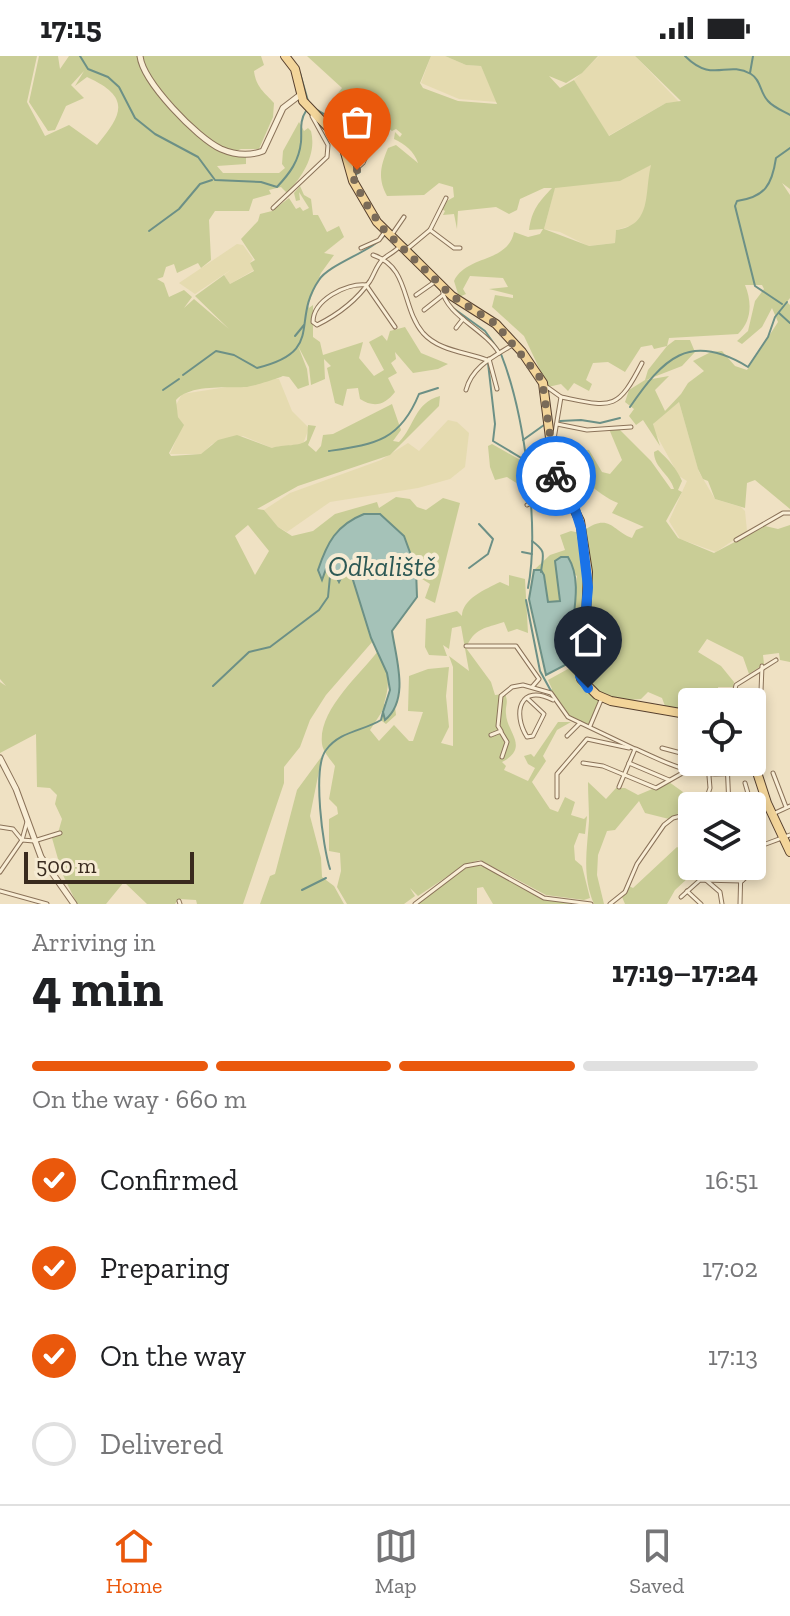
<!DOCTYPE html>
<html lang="en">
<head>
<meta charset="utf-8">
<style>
  :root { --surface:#fff; --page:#f6f6f6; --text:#202124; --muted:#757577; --line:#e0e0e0; --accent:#ea580c }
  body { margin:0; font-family:"Zilla Slab",serif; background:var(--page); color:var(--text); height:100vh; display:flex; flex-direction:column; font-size:30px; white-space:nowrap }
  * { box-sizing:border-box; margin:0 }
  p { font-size:26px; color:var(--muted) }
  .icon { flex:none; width:44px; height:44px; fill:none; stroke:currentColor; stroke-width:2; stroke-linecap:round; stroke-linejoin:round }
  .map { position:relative; height:848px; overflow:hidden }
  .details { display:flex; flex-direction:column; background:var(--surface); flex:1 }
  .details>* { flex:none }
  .fabs { position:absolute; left:678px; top:632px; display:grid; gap:16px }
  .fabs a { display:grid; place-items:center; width:88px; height:88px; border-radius:8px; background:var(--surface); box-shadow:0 4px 12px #0003; font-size:40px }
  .scale { position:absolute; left:24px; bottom:20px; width:170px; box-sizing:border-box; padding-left:8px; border:4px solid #392a1e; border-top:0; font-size:22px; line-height:28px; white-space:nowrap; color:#392a1e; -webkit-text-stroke:6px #f6ebd3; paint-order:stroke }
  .pin { position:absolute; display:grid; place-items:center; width:68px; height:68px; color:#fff; margin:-82px -34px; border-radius:50% 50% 50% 0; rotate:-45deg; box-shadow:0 0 8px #0007 }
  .pin .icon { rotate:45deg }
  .courier { position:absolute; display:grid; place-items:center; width:80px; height:80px; margin:-40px; border:6px solid #1a73e8; border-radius:50%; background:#fff; color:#222; box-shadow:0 2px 10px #0007 }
  .overview em { font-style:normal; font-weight:800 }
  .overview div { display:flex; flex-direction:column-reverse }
  .overview { display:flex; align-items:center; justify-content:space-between; height:136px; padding:0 32px }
  h1 { font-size:52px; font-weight:800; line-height:60px }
  .bar { display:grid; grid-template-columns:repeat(4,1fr); gap:12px 8px; align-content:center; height:96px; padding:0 32px }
  .bar i { height:10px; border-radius:6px; background:var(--line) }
  .bar .on { background:var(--accent) }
  .bar p { grid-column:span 4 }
  ol { padding:0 32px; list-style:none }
  li { display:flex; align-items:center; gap:24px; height:88px }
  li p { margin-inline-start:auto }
  li .icon { padding:8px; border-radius:50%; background:var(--accent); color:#fff; stroke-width:4 }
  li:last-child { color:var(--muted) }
  li i { width:44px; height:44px; border:4px solid var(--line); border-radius:50% }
  .status { display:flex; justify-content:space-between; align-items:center; height:56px; padding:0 40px; background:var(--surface); direction:ltr }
  .status svg { height:22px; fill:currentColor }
  .tabs { display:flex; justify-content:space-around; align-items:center; height:112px; border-top:2px solid var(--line); background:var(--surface); font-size:22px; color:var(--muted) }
  .tabs a { display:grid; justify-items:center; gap:4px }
  .tabs .on { color:var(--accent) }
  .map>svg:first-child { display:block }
  .farmland { fill:#e5dbb0 }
  .green { fill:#c9cd96; fill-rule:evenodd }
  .water { fill:#a5c2b8; stroke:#6c9086; stroke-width:2 }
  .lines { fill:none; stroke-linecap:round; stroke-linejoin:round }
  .stream { stroke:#6c9086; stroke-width:2 }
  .minor-casing { stroke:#8a7259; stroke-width:5 }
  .tertiary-casing { stroke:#8a7259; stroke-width:7 }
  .primary-casing { stroke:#57402e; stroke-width:10 }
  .minor { stroke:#f9eed6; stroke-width:3 }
  .tertiary { stroke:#f9eed6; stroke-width:5 }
  .primary { stroke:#f3d59a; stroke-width:8 }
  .done { stroke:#796a58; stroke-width:8; stroke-dasharray:0 14.4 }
  .route { stroke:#1a73e8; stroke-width:10 }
  .labels { text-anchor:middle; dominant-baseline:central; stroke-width:8; stroke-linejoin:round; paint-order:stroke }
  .water-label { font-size:28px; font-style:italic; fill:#2d5955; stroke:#f6ebd3 }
</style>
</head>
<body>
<div class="status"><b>17:15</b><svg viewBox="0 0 49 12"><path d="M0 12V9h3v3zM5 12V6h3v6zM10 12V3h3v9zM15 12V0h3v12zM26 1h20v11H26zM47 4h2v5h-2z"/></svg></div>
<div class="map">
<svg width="790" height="848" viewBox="0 0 790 848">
  <rect width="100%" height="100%" fill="#efe1c3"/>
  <g class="farmland">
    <path d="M431,0H445L466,9L481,10L497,46L459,43L421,27Z"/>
    <path d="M599,0H635L679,46L666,47L608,80L574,24Z"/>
    <path d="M652,108L646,154L633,169L616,174L615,187L588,190L560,176L544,173L555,131L620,125Z"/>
    <path d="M237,188L243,189L253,203L250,207L254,214L230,228L224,219L232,213L195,238L179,227Z"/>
    <path d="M273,322L279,323L292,355L309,372L303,388L272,392L243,380L212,388L202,398H170L183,368L178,361L176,349L182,338L227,331L248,330Z"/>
    <path d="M679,346L699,416L715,443L741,451L745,455L747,475L716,496L680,483L669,465L687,425L679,420L652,371L655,365Z"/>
    <path d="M448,364L457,366L469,377L465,411L450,423L418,432L330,446L287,476L278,471L264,454L290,437L381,404L408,387L419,395Z"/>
  </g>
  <g class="green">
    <path d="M0,0H37L27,46L45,80L69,69L97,89C123,58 131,41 87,21L75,30L84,15L71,29L84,42L66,50L55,74L48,75L29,46L39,0H58L60,13L69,0H261L264,9L254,15C256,31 264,36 274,47L273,61L259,93H241L229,98L246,101V108L217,110L223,117H279L285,112L282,108L283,95L299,66L304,75L308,72L311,75C317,99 302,121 287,137L281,131L269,134L271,138L253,143L249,155H215L209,164L211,204L201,212L198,207L177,217L174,208L166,211L163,221L157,223L164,227L169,241L184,234L192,241L184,252L194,243L229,273L195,240L224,219L230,228L254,215L250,207L255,204L241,183L258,165L260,158L272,155L289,142L296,153L300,151L303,155L309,152L299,136L300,144L296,145L294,137L300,130L304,139L311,143L313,159H318L327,176L339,170L344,181L324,197L334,199L321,217L308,249L309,252L313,249V281L320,286L323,299L363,286L359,302L374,320L384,314L369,286L382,279L387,285L390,275L405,271L421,297L448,308L438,313L413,317L395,296L396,303L391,307L397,317L388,322L395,336C385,349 374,352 360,343L358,332L347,333L343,350L335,347L327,312L331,310L324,303L325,323L311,329L309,311L298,290L307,313L309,329L298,333L289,321L283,320C279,322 254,330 247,331C227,332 190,328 176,344L178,361L184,369L169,397L171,400L201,398L218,384L237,379L272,392C283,388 300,391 307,384L308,369L316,370L308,389L316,396L321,390L323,379L333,378L392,348L401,374L393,385L399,386C415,370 414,347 440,340L439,350L390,399L298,430L257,453L264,454L278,471L292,480L313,475L335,458L377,446L379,452L396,441L410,443L417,451L426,454L443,442L460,447L435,547L425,542L430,528L411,516L346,503L339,525L348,507L373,585L326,639L310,664L300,691L284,711V727L243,848H197L196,844L179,843L175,848H147L124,826L106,848H77L62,817L52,782L58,777L62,763L55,748L57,739L50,732L37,731L36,678L0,697V626L6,630L0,623ZM248,469L269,495L255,519L235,480Z"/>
    <path d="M307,0H431L420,27L423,32L458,45L497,48L481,10L466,9L445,0H598L582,17L566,27L549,20L560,32L574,24L609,80L666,47L681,45L635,0H790V133L782,127L790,139V242L787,246L790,249V453L755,424L747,427L745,452L715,443L708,425L703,423L698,413L679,346L653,368L660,390L643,364L636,369L629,360L634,353L625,346L629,334L645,324L648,314L667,290L654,293L652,289L641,291L625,316L608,306L593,307L586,324L592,328L589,335L574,327L568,335L561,328L548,331L524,280L492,251L495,239L513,242V239L489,233L508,231L503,222L470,220L463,233L466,238L459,241L454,225C466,199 508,207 514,176L528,181L540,178L543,173L529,174C532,153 539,146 552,132H544L520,143L517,154L509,158L496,151L458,155L457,173L454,158L443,159L445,155L442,153L445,146L454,141L453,131L439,127L424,139L387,140C377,122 381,109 388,92L396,89L418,107C414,95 405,88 394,83L395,76L400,81L402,78L396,73L392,75C380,65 373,68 359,64C350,61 341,48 335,41L342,32ZM651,109C644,137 653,169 616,174L615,187L589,190L544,173L555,132L620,125ZM745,229H762L764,233L755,245L748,275L737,285L742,288L762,271L772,252L778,266L747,314L735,310L722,295L711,296L693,305L704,315L688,327L681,338L665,355L655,334L669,320L646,324L682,310L695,296L690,284H675L667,290L669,282L738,278C752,265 752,246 745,229Z"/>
    <path d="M618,372L651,405L671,433H674C670,418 654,412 654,396L658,394C669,404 676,412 682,425L678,434L682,436L666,465L678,482L714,497L765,470L778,473L790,469V606L780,604L779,597L763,599L764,608L749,618L743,601L707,583L698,596L721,610L734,626L733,631H718L720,646H692V657L665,650L662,642L648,636L641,643L618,645L603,640L582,620L580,587L600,584L604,576L597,567L588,563L583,475C610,456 612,475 632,482L636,474L644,471L612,457L618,447C596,438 573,417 574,393L589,394L602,416L610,418L622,404L609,373Z"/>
    <path d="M492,388L522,405L523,431L507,421L495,424L490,411L488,390Z"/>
    <path d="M571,475L580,477L586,523L582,569H571L577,520L555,505L561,545L548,546L544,519L534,514L550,499L565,494L560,479Z"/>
    <path d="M509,519L525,523L528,577L517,573L508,576L504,566C486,572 474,572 466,592L491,626L495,639L505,638C509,647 505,649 506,658C507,677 530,691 502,706L506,710L504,714L528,725L535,712L528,708L524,700L531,698L534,701L558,666H571L557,674L543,700L546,705L532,726L550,753L558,756L565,741L575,746L571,759L584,763L587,760L585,778L579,777L574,790L575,804L582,810L590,842L584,844L546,839L480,804L466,808L418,840L410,832L415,840L404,848H347L337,831L341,815L340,797L329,795V763L338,758L337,751L329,743L335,710C331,704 323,696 322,688C318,654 359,620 378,595C388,618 391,624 384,648L395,651L396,659L386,668L382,665L383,654L370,674L379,685L394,669L409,685H413L423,656L408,655L409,620L428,613L449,611L446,640L449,671L441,687L453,690V611L449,600L469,615L461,570L452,572L449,593L443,589L447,600L429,599L425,591L426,563L457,555L462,560C462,543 486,533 500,526L509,530Z"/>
    <path d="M577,608L578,621L600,644L589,669L569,661L549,635L552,633L548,624Z"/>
    <path d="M322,700L310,760L321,802L322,821L334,830L344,848H260L270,820L275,818L297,734Z"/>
    <path d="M588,726L606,743L616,732H625L638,739L669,726L690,741L676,760L669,763L645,757L639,745L615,774L607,775L598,799L597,819L604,848H594C582,820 587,794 589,765C589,752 588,739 588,726Z"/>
    <path d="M677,791L692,800V810H701L675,834L667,848H625L622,841L629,830L633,832Z"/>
    <path d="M476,809L489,812L541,843L586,848H493L483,831L477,832V848H417L463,813Z"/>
  </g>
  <g class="water">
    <path d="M364,458H380L404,480L416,513L417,541L392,575C396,603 410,643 385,664L383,656L390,634L387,617L371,582L348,508L339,526L332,513H326L322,524L318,514C327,487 336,469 364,458Z"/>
    <path d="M561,501H568C586,530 567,572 571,606L546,619L529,543L534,514H541L544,519L548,546L560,545L555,505Z"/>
  </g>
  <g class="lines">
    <g class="stream">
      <path d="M80,0L88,13L108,21L119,31L135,62L155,78L198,101L215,124L261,126L277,131C290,117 299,105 301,86C302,75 299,65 306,55"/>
      <path d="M685,0C713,28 726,4 751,18C761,24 760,37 768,45C773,51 783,55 790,59"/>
      <path d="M300,17L308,45"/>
      <path d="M750,17L753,0"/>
      <path d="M314,52L349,73L350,99L360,116L355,119"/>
      <path d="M149,175L179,153L200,128L212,124"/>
      <path d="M405,188L423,206"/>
      <path d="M782,248L755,230L735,150L737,145C765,141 772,129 776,102L790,92"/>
      <path d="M453,252L485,275L500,296"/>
      <path d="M779,257L790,267"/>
      <path d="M295,280L304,269"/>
      <path d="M501,298C524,356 540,470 528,532"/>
      <path d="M488,307L495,368L493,385L523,403"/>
      <path d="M183,319L216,295L234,299L257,312C326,295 290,266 319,224C329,208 373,195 385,179"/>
      <path d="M163,334L179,323"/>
      <path d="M630,351C663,303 689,275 748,311L768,281L775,261L787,246"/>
      <path d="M560,365L581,364L600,367L620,362"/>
      <path d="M523,384L544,369"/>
      <path d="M329,395C375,388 400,385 419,338L438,332"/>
      <path d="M532,485C547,496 543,498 541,516"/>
      <path d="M522,496L532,498"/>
      <path d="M469,512L488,498L493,483L479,468"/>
      <path d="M526,544L540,615L551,635"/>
      <path d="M213,630L249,596L270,591L319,554L328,541L331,510"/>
      <path d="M330,813C323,792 312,712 326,694C340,675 363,675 381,664L383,656"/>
      <path d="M302,834L326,822"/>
    </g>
    <defs>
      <g id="minor">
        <path d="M328,60L347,72V90"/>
        <path d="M353,80L364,83L369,94L363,107L353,116"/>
        <path d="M273,152L327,101L328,89L312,60"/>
        <path d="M430,174L454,192H460"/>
        <path d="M393,177L404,161"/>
        <path d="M361,192L379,184L384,177"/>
        <path d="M406,194L430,174L446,142"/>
        <path d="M373,199C410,211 401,251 423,277C439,295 466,296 487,304"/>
        <path d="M366,229C346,227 313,244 313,266L317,269C337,259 357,244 370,225C375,217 376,210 383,203C388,199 394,196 398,192"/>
        <path d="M366,229L395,271"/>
        <path d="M442,233C446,260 484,272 499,297"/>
        <path d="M416,239L436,225"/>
        <path d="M424,254L443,239"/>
        <path d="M456,272L463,263"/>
        <path d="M489,303L497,333"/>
        <path d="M547,331L561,341L554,383"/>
        <path d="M466,334C472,310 495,300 514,288"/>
        <path d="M561,341C611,351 617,356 642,307"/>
        <path d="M557,368L587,374L631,371"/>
        <path d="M527,449L541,442L559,425"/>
        <path d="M736,484L783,457H790"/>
        <path d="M466,590H516L539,623L532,631"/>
        <path d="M761,635L762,610"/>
        <path d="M527,642L544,658L533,680L527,681C512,657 520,627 553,644"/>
        <path d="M732,646L736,629L776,604"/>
        <path d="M590,670L601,644"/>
        <path d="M501,676L507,686L502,701"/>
        <path d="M491,679L501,675L498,670L501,640L512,631L523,629L551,637L568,661L635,693L619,731"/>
        <path d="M567,680L580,667"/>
        <path d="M662,692L692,700"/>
        <path d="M636,693C682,714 704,726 754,712"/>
        <path d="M727,706L729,750"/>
        <path d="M583,707L603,710L656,732L686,715"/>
        <path d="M629,707L669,724"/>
        <path d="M773,717L786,751"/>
        <path d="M745,727L763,789"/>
        <path d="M557,741V718L587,683L629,692"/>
        <path d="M704,750L710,732L709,720"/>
        <path d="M775,757L790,750"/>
        <path d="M0,771L13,773L22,784L34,785L60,777"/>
        <path d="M0,816L22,784L27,766"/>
        <path d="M706,824L720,836L722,848"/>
        <path d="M742,825L753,815L763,789L790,779"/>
        <path d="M0,835L47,848"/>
        <path d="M687,835L701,848"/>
        <path d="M681,841L700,824L742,825"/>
        <path d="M179,845L180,848"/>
        <path d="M415,848L465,810L481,807L544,842L591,848"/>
        <path d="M610,848L625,836L637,808L664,769L673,762L692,757"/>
        <path d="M740,848L741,810"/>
      </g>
      <g id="tertiary">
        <path d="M140,0C143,26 197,82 221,93C235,99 250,100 263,95L283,52L300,39"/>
        <path d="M0,702L16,733L41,801L74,848"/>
      </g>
      <g id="primary">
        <path d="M285,0L295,13L303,45L342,86L353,125L377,166L452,240L496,268L522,296L543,327L554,413L580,465L588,516L586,562L577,590L581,623L597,639L611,645L692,659"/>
        <path d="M752,701L767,747L790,796"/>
      </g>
    </defs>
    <use href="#minor" class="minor-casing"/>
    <use href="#tertiary" class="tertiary-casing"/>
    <use href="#primary" class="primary-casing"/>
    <use href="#minor" class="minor"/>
    <use href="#tertiary" class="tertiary"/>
    <use href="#primary" class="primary"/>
  </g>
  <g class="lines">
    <path class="done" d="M357,114L351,117L364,145L385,175L452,240L496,268L542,324L556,420"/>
    <path class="route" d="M556,420L574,450L581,472L588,531L585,566L577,592L580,620L588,632"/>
  </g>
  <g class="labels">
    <g class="water-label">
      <text x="382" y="510">Odkaliště</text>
    </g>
  </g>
</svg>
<div class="fabs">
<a><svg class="icon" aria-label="locate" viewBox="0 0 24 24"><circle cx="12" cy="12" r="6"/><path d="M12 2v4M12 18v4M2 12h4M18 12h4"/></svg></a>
<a><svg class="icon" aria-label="layers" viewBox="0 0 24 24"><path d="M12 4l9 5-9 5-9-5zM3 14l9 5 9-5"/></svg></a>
</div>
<div class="scale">500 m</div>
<div class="pin" style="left:357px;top:114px;background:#ea580c"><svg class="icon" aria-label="bag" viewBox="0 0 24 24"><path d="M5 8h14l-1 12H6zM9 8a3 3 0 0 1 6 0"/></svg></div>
<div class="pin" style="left:588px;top:632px;background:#1f2937"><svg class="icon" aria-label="home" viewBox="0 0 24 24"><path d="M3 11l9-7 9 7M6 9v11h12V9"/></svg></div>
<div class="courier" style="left:556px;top:420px"><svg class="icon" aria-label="bike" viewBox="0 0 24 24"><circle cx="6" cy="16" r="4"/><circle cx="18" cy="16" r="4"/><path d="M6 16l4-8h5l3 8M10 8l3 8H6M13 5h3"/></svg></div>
</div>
<section class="details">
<div class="overview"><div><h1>4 min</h1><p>Arriving in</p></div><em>17:19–17:24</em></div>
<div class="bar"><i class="on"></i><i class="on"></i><i class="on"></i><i></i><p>On the way · 660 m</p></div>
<ol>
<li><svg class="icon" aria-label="check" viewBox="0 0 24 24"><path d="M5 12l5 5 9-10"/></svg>Confirmed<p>16:51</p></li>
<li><svg class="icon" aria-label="check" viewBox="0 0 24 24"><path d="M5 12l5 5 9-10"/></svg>Preparing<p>17:02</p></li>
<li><svg class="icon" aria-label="check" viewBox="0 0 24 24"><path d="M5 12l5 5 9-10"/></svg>On the way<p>17:13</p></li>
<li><i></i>Delivered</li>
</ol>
</section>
<nav class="tabs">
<a class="on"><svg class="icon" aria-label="home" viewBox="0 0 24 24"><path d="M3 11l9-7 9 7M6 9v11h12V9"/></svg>Home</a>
<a><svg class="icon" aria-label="map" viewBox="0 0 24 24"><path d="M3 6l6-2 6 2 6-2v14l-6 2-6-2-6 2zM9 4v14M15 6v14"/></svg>Map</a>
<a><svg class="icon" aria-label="saved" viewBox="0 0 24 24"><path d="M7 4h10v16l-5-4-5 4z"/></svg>Saved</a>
</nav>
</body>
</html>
